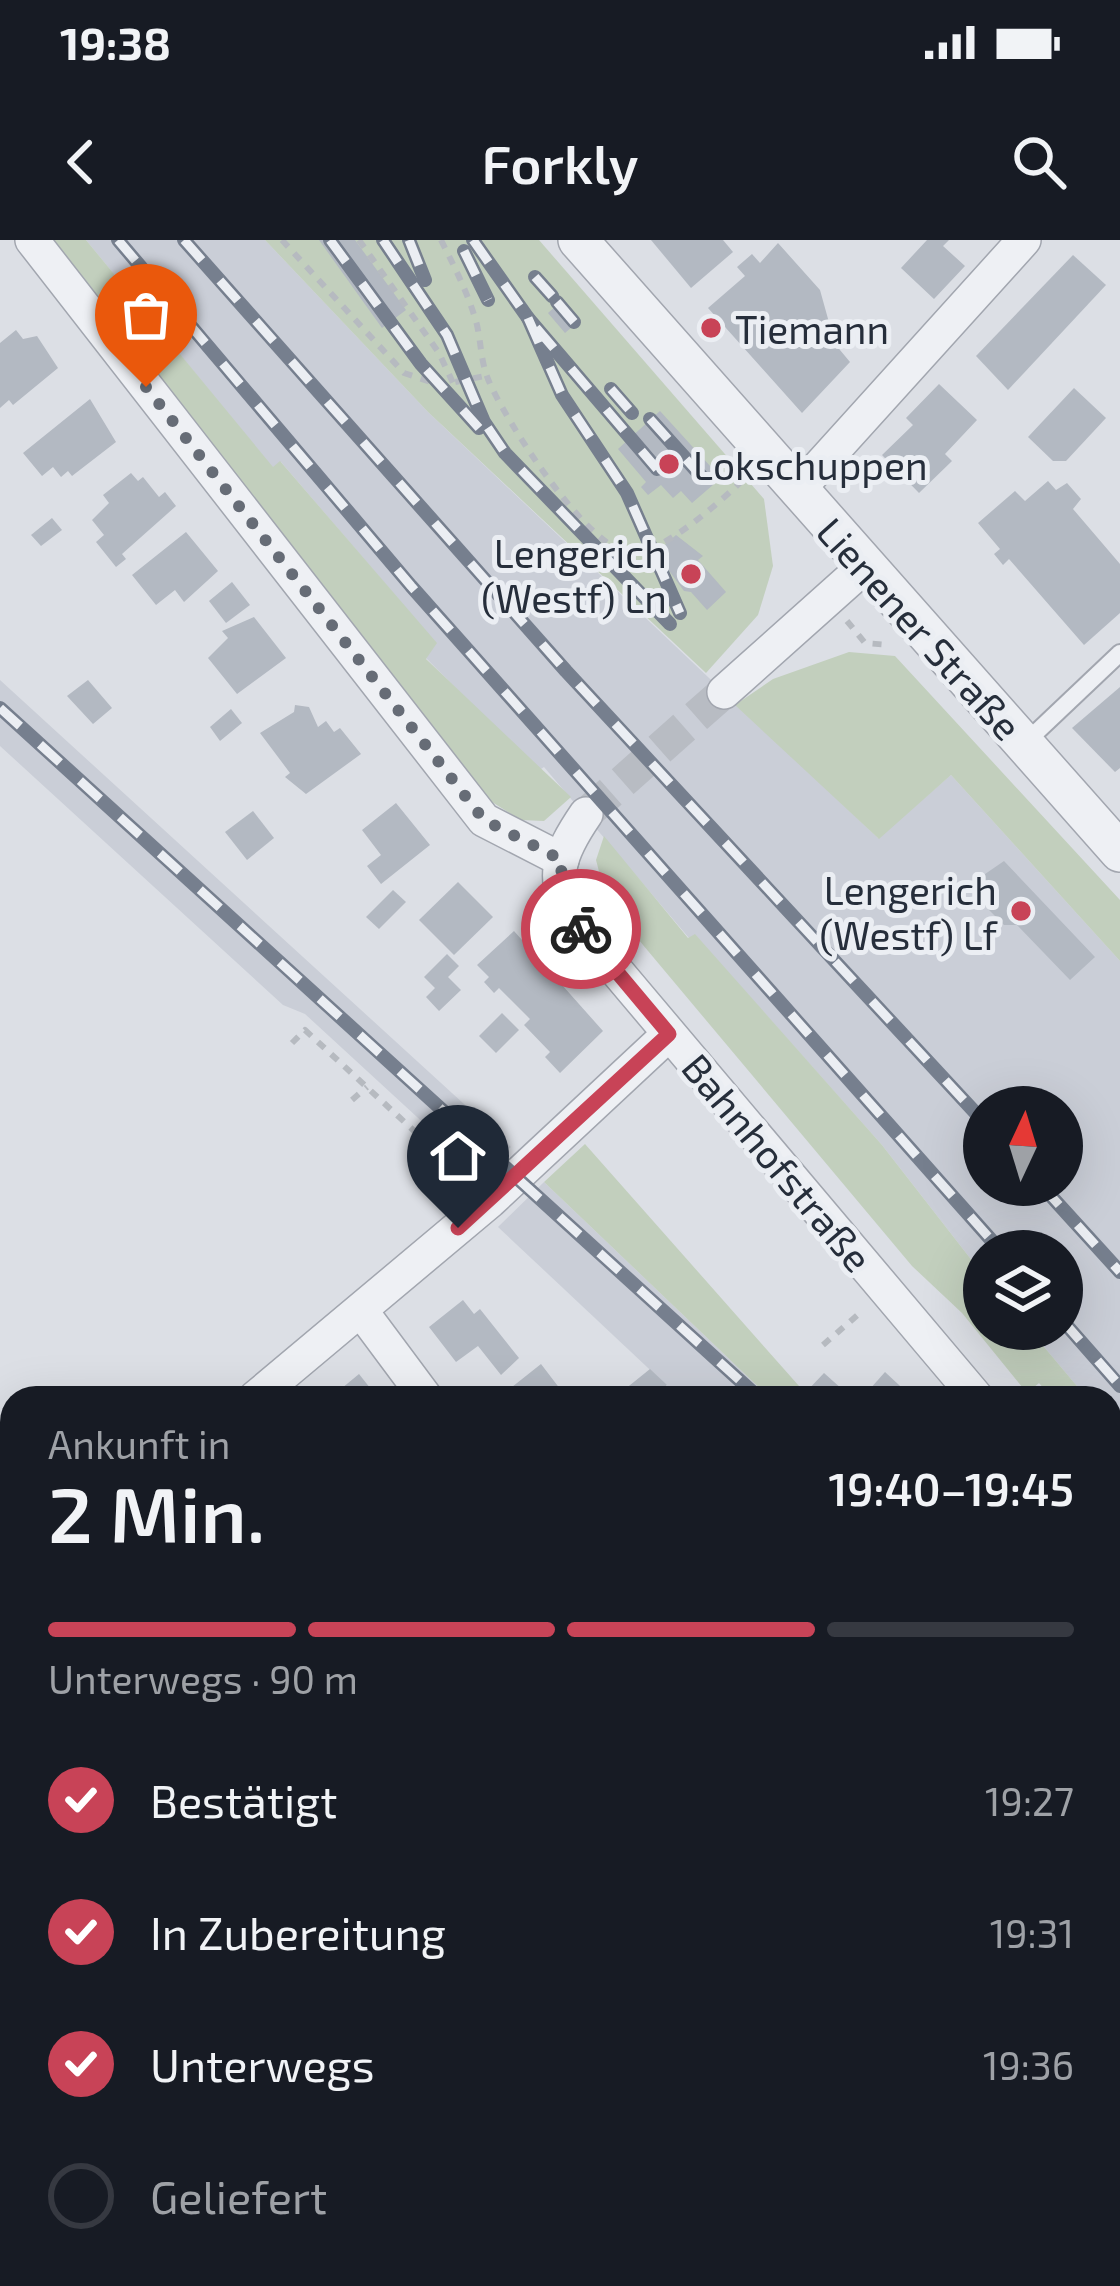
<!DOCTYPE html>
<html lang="de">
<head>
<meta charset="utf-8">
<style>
  :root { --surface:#171b24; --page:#20242c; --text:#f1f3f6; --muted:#9ea1a6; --line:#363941; --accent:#c84357 }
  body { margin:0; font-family:"Exo 2",sans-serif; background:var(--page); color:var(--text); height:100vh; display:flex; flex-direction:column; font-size:45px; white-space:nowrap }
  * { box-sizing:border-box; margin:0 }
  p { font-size:39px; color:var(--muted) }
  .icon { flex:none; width:66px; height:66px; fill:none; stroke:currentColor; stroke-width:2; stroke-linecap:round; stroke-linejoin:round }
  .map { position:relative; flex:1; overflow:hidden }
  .side { position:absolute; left:0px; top:1146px; width:1122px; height:900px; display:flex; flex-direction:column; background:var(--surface); border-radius:36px 36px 0 0; box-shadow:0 12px 48px #0002 }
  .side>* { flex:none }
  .needle { width:78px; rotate:4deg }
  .tools { position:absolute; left:963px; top:846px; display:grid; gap:24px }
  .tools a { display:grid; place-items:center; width:120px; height:120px; border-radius:50%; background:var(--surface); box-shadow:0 12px 48px #0002; font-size:60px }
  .pin { position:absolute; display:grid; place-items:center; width:102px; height:102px; color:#fff; margin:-123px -51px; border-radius:50% 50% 50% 0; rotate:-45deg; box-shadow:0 0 12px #0007 }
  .pin .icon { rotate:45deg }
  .courier { position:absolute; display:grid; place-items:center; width:120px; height:120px; margin:-60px; border:9px solid #c84357; border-radius:50%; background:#fff; color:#222; box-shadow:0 3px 15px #0007 }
  .overview em { font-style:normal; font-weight:600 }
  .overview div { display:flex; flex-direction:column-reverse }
  .overview { display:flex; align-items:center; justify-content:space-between; height:204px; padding:0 48px }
  h1 { font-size:78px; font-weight:600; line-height:90px }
  .bar { display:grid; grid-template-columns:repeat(4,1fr); gap:18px 12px; align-content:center; height:144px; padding:0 48px }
  .bar i { height:15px; border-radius:9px; background:var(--line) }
  .bar .selected { background:var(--accent) }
  .bar p { grid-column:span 4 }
  ol { padding:0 48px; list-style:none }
  li { display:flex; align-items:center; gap:36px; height:132px }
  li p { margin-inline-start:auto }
  li .icon { padding:12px; border-radius:50%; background:var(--accent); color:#fff; stroke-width:4 }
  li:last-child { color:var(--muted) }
  li i { width:66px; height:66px; border:6px solid var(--line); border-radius:50% }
  .status { display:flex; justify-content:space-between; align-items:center; height:84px; padding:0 60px; background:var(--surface); direction:ltr }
  .status svg { height:33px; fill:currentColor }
  header { display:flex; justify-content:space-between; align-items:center; height:156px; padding:0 48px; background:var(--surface); font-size:54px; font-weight:600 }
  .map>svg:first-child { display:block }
  .built { fill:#caced7; fill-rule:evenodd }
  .green { fill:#c2cfbd }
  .building { fill:#b3b9c2 }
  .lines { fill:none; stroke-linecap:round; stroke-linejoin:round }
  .minor-tunnel { stroke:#b8bcc3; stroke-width:33; stroke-dasharray:33 16; stroke-linecap:butt }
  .service-casing { stroke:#a2a6af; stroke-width:20 }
  .minor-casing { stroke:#a2a6af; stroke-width:36 }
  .tertiary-casing { stroke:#a2a6af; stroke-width:42 }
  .path { stroke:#b6bac0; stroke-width:6; stroke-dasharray:9 9; stroke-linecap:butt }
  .service { stroke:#eef0f4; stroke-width:16 }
  .minor { stroke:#eef0f4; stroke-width:33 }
  .tertiary { stroke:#eef0f4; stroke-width:39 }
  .rail-casing { stroke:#767f8e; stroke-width:14 }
  .rail { stroke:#ebeef3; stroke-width:9; stroke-dasharray:27; stroke-linecap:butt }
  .done { stroke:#666c76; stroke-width:12; stroke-dasharray:0 21.6 }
  .route { stroke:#c84357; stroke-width:15 }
  .poi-dot { fill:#c84357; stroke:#ebeef3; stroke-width:4.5 }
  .labels { text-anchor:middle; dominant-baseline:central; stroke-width:10; stroke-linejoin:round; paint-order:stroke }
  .poi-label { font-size:39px; fill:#262e3b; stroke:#ebeef3; text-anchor:start }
  .street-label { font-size:39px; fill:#262e3b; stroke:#ebeef3 }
</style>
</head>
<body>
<div class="status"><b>19:38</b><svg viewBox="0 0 49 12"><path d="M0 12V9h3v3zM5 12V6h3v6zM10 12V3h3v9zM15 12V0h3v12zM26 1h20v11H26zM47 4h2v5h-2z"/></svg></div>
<header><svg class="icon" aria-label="back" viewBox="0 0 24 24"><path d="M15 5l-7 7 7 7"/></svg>Forkly<svg class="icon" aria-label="search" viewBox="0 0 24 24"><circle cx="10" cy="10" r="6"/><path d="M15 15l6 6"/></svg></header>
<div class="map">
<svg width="1120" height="2046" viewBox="0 0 1120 2046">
  <rect width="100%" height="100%" fill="#dcdfe5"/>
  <g class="built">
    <path d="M86,0H265L428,172L878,598L951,535L1120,721V1197L1110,1185V1158H1087L1029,1089H1062V1011H984V1036L882,905L695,695L689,698L544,527L538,531L426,418L436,403L281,222L273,228ZM984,867H1062V945H984Z"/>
    <path d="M0,440L511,907L479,934L305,774L283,765L0,506Z"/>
    <path d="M544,942L770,1158H680L498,987Z"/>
  </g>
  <g class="green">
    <path d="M54,0H86L273,227L280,221L437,403L426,419L571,557L544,581L521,580L492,562Z"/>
    <path d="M265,0H539L764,259L773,326L758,375L706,433L428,172Z"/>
    <path d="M849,412L895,416L1120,660V721L951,535L879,599L735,465L773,439Z"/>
    <path d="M604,596L688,698L695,694L882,905L984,1036V1089H1029L1087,1158H1052L1039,1143L1027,1153L962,1073L912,1026L607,662L596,620Z"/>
    <path d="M585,904L799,1146L792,1153L785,1147L770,1158L544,942Z"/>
  </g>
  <g class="building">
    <path d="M319,0H355L406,70L382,88Z"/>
    <path d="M651,0H723L733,12L691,48Z"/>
    <path d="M927,0H949L943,6L965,26L934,59L901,28Z"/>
    <path d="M778,3L820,50L835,104L850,122L802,173L708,68L745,36L737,27L752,14L760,23Z"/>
    <path d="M1073,15L1106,45L1008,150L976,116Z"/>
    <path d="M563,60L580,80L565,93L548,73Z"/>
    <path d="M16,90L23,99L37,96L58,128L13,165L9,160L0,168V103Z"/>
    <path d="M939,144L977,180L945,214L952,221L919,253L882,215L913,185L906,178Z"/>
    <path d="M1074,148L1106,178L1066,221H1053L1028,197Z"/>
    <path d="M90,159L116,202L72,236L68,231L61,237L53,227L42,236L23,213Z"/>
    <path d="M660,171L721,238L692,263L681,251L673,258L661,245L648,255L641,247L646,242L618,209Z"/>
    <path d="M131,233L138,241L143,237L159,257L165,252L176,266L122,314L126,319L116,327L96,302L104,295L92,280L109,263L103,255Z"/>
    <path d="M1048,241L1056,250L1067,243L1081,259L1073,269L1120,324V373L1084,405L1009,319L1003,325L994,314L1000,309L978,283L1015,251L1025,261Z"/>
    <path d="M52,278L62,290L41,306L31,295Z"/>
    <path d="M186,292L218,331L184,362L175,350L156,365L132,335Z"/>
    <path d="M676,295L703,316L698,320L726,352L707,370L691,352L684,351L656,313Z"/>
    <path d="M232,342L250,365L226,383L209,361Z"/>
    <path d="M254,377L286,418L237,454L208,418L228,398L222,391Z"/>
    <path d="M88,440L112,468L93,484L67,456Z"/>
    <path d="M1120,447V528L1115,532L1072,488Z"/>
    <path d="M295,465L309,467L318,487L326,481L334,492L340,488L361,514L306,554L285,537L290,533L260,493L294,472Z"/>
    <path d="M231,469L242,483L220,501L210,487Z"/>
    <path d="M396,563L430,605L381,644L367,626L381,615L362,590Z"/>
    <path d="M253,571L274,598L247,620L225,592Z"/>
    <path d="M1004,621L1095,717L1070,740L1017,685H1004L973,654L972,643Z"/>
    <path d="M458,642L493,677L454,715L419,680Z"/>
    <path d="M393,650L406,662L379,689L366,677Z"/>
    <path d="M514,691L603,791L560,833L545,817L550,812L524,785L530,779L499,748L494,753L484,742L489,737L477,725Z"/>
    <path d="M447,714L459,726L448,737L461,750L439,771L426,757L435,748L424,737Z"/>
    <path d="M502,773L519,790L496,813L479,796Z"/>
    <path d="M463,1060L474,1074L480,1069L519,1118L501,1135L478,1106L456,1122L429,1087Z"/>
    <path d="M541,1124L567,1158H512L517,1154L512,1147Z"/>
    <path d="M650,1129L667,1145L652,1158H614Z"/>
    <path d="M885,1132L913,1158H862Z"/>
    <path d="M824,1133L852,1158H811L805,1153Z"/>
    <path d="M359,1134L378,1158H330Z"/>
    <path d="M12,1446V1517L0,1501V1455Z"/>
    <path d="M10,1542L12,1545V1594L0,1578V1549Z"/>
  </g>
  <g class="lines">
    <path class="minor-tunnel" d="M586,574L724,452"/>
    <defs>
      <path id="service" d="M1025,503L1120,413"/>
      <g id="minor">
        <path d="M32,0L484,580L562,620"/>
        <path d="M797,251L1024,0"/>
        <path d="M724,452L864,327"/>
        <path d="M586,574C558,615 548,641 577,684L977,1158"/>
        <path d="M362,1072L426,1158"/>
        <path d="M255,1158L490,961L669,794"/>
        <path d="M1110,1326L1120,1342"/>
        <path d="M0,1361L12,1351"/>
        <path d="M0,1995L12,2006"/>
        <path d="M41,2034L53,2046"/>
        <path d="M870,2034L876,2046"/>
      </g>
      <path id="tertiary" d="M578,0L1120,612"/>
    </defs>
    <use href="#service" class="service-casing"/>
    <use href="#minor" class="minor-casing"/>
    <use href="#tertiary" class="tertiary-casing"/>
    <g class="path">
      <path d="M282,0L404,133L440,145L485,136"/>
      <path d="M359,0L439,113L454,145"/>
      <path d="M441,0C455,28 469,55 477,85C481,103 481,122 488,139C503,177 590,314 632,313C664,313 722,260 745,238"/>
      <path d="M847,381L865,403L889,405"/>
      <path d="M292,803L305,790L465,938"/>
      <path d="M352,860L367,847"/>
      <path d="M416,920L429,904"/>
      <path d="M823,1105L861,1072"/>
    </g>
    <use href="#service" class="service"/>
    <use href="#minor" class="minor"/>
    <use href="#tertiary" class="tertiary"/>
    <defs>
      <g id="rail">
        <path d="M118,0L411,346L1001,1011"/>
        <path d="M184,0L566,431L984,882"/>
        <path d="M330,0L421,124L479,188"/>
        <path d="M383,0L447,95L484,182L505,213L670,384"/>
        <path d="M409,0L425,40"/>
        <path d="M473,0L528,78L657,229"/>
        <path d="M464,11L488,60"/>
        <path d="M535,37L552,56"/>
        <path d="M557,62L574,82"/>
        <path d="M528,78L562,155L627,253L680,373"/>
        <path d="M611,149L632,173"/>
        <path d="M650,179L702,237"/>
        <path d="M0,468L759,1158"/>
        <path d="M1041,945L1120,1032"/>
        <path d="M1062,1080L1120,1146"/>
        <path d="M1110,1479L1120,1488"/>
      </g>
    </defs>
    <use href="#rail" class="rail-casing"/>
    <use href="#rail" class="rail"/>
  </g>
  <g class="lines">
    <path class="done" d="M146,147L484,580L562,620L560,659L581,689"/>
    <path class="route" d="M458,988L669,794L581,689"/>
  </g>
  <g class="poi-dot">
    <circle cx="711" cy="88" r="12"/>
    <circle cx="669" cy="224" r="12"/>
    <circle cx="691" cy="334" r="12"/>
    <circle cx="1021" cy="671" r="12"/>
  </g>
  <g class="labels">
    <g class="poi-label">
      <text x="735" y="88">Tiemann</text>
      <text x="693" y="224">Lokschuppen</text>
      <text x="667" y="312" text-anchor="end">Lengerich<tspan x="667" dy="45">(Westf) Ln</tspan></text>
      <text x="997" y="649" text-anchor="end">Lengerich<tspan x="997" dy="45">(Westf) Lf</tspan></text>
    </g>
    <g class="street-label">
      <text transform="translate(920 388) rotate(48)">Lienener Straße</text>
      <text transform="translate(778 922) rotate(50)">Bahnhofstraße</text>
    </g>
  </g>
</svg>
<div class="tools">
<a><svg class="needle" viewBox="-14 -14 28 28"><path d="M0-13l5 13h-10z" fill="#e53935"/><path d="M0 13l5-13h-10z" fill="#9ea1a6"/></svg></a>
<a><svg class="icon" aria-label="layers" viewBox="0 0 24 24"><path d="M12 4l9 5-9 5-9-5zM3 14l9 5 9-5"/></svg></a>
</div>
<div class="pin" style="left:146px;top:147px;background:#ea580c"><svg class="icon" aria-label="bag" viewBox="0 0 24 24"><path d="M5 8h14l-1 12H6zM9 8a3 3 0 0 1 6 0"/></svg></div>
<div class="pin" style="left:458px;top:988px;background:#1f2937"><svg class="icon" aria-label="home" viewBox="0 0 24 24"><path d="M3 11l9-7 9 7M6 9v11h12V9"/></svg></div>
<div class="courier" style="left:581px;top:689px"><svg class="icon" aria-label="bike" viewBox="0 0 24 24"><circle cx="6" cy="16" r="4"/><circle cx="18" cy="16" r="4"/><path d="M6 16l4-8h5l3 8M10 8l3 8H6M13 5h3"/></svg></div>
<section class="side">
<div class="overview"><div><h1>2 Min.</h1><p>Ankunft in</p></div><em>19:40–19:45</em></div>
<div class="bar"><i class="selected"></i><i class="selected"></i><i class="selected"></i><i></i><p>Unterwegs · 90 m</p></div>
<ol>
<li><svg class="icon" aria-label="check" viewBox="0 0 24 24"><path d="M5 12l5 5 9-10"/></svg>Bestätigt<p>19:27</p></li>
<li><svg class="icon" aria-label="check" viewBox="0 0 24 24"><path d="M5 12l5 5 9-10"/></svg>In Zubereitung<p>19:31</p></li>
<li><svg class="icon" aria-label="check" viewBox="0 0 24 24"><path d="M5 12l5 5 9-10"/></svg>Unterwegs<p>19:36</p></li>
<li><i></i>Geliefert</li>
</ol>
</section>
</div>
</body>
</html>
